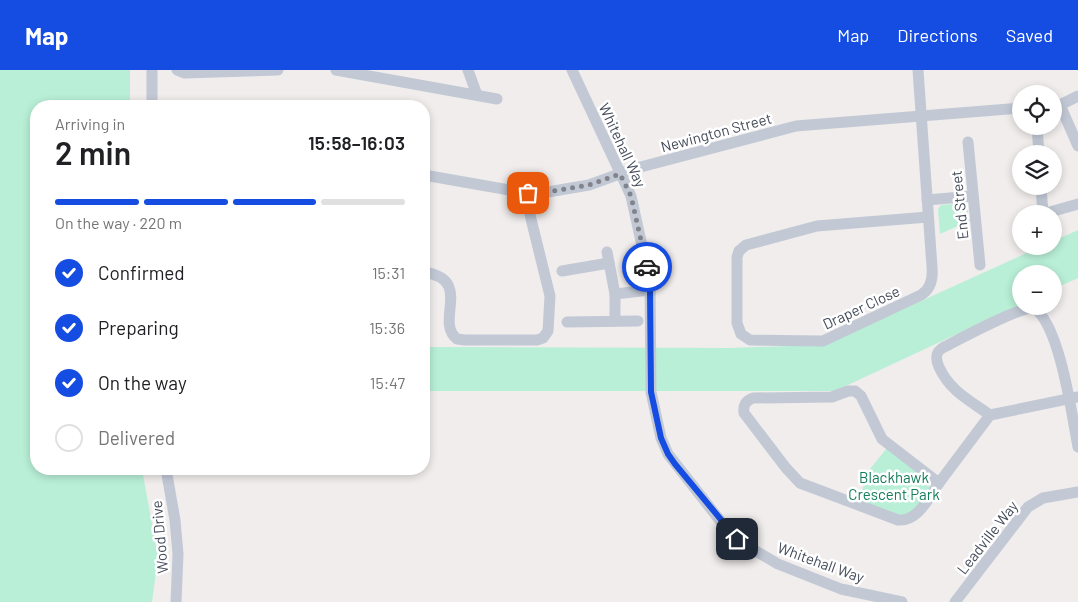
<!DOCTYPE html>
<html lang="en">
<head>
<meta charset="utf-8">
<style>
  :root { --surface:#fff; --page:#f2f2f2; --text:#202124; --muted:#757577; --line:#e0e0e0; --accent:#154ce1 }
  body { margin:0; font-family:Barlow,sans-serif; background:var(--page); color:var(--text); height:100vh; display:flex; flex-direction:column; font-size:19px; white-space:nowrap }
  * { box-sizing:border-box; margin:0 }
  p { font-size:16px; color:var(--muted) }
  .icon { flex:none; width:28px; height:28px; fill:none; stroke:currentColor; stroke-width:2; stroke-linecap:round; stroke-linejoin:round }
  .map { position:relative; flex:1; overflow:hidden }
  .drawer { position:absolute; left:30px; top:30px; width:400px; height:375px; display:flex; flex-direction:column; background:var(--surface); border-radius:20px; box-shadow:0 2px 8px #0003 }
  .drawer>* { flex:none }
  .fabs { position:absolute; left:1012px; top:15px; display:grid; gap:10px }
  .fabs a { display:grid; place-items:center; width:50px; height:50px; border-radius:50%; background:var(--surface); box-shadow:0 2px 8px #0003; font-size:25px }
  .pin { position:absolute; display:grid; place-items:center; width:42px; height:42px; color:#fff; margin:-21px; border-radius:10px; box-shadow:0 2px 8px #0006 }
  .courier { position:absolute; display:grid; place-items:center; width:50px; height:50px; margin:-25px; border:4px solid #154ce1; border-radius:50%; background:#fff; color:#222; box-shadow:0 1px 6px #0007 }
  .head em { font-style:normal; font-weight:600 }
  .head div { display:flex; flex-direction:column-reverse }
  .head { display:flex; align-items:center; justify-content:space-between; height:85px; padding:0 25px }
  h1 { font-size:32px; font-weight:600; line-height:38px }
  .bar { display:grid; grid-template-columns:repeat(4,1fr); gap:8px 5px; align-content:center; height:60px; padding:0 25px }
  .bar i { height:6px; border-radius:4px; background:var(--line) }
  .bar .current { background:var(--accent) }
  .bar p { grid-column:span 4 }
  ol { padding:0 25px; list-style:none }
  li { display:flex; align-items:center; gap:15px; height:55px }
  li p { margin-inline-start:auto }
  li .icon { padding:5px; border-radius:50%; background:var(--accent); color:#fff; stroke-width:4 }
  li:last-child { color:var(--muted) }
  li i { width:28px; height:28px; border:2px solid var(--line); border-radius:50% }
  header { display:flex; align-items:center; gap:30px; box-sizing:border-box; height:70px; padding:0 25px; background:var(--accent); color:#fff }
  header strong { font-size:24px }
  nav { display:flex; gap:28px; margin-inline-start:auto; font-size:18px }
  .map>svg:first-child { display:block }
  .green { fill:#b9efd7 }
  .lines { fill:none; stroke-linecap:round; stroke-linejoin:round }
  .minor { stroke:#c2c9d5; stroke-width:11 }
  .done { stroke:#81848d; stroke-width:5; stroke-dasharray:0 9 }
  .route { stroke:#154ce1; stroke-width:6 }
  .labels { text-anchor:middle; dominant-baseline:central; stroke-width:5; stroke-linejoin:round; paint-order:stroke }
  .street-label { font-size:15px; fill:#454c5a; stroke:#fff }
  .park-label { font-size:15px; fill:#147d5a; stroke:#fff }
</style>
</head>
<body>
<header>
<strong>Map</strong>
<nav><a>Map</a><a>Directions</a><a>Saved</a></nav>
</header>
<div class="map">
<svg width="1078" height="532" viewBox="0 0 1078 532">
  <rect width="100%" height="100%" fill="#f0edec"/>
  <g class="green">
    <path d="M0,0H130V36H36V399H142L158,487L152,532H0Z"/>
    <path d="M964,133V140H968V148L971,150L940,164L938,139L941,135Z"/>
    <path d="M1078,160V208L1054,219V204H1021V234L835,321H424V277L730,278L817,275L833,271L1042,176H1054V171Z"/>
    <path d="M887,378L929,410L930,419L913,441L901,446L858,431L870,399Z"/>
  </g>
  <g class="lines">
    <g class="minor">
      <path d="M152,0V36"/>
      <path d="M177,0L184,3L278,0"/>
      <path d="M336,0L497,29"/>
      <path d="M468,0L477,25"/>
      <path d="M572,0L631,126L650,212L651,322L661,368L668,384L729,462L744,474L778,494L841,519L902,532"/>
      <path d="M918,0L932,197C933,208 931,219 921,225L823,271L750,270L741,264L737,253V187L739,181L746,175L817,156L928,147"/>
      <path d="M1054,35H1060L1078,26"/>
      <path d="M1060,35L1078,76"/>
      <path d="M1037,56L1039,84"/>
      <path d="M968,72L980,195"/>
      <path d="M424,105L515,121L542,123L589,115L633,99L796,56L1021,38"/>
      <path d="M1041,116L1043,144"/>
      <path d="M927,130L973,126"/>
      <path d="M1043,144L1078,134"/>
      <path d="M607,182L615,224V251"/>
      <path d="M562,201L609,193"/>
      <path d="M424,202C474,210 434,251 457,269L465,270H537L543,268L548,261L550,226L531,149L528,134V123"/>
      <path d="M615,224L650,220"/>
      <path d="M567,252L638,251"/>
      <path d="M848,321H855L861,326L882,369L939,413C929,427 918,452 898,450L800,413L786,398L744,343C743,334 746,331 753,328L832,327Z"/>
      <path d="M990,345C969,330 950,321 939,297C935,288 935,282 944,277C960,269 1021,236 1034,238C1060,255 1072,346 1078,377"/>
      <path d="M990,345L1078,327"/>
      <path d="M166,399L175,450L178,484L176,532"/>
      <path d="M939,413L990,345"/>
      <path d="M955,532L1028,437L1043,428L1078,422"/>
    </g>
  </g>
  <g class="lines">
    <path class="done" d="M528,123H542L589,115L620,104L631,126L647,197"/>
    <path class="route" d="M647,197L650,220L651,322L661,368L668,384L675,394L737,469"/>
  </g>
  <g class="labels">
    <g class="street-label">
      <text transform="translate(716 62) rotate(-15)">Newington Street</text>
      <text transform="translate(623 75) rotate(65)">Whitehall Way</text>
      <text transform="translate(959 135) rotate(-96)">End Street</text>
      <text transform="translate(861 237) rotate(-25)">Draper Close</text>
      <text transform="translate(159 467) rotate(-95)">Wood Drive</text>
      <text transform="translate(987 467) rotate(-52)">Leadville Way</text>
      <text transform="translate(821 492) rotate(20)">Whitehall Way</text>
    </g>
    <g class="park-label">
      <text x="894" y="407">Blackhawk<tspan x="894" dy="17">Crescent Park</tspan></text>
    </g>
  </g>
</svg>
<div class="fabs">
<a><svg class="icon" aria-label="locate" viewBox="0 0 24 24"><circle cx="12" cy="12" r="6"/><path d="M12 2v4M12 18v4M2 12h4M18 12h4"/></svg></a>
<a><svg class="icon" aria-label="layers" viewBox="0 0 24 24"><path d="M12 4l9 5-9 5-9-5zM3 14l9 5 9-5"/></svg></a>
<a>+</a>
<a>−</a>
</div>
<div class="pin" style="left:528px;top:123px;background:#ea580c"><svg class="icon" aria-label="bag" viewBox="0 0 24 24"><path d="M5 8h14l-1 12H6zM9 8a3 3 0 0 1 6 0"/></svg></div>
<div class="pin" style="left:737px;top:469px;background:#1f2937"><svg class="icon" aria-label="home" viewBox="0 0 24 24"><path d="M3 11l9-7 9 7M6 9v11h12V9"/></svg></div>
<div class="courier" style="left:647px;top:197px"><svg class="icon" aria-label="car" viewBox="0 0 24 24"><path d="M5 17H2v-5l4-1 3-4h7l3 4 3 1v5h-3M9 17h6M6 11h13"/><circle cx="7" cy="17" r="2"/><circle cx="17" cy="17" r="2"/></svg></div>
<section class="drawer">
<div class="head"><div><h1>2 min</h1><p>Arriving in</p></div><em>15:58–16:03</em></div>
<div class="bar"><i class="current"></i><i class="current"></i><i class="current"></i><i></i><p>On the way · 220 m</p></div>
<ol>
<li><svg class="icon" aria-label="check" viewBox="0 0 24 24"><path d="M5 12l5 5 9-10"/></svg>Confirmed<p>15:31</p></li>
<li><svg class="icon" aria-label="check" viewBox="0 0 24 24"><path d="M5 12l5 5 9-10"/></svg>Preparing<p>15:36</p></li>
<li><svg class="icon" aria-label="check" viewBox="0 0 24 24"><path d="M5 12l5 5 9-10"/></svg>On the way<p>15:47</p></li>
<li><i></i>Delivered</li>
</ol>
</section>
</div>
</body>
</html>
